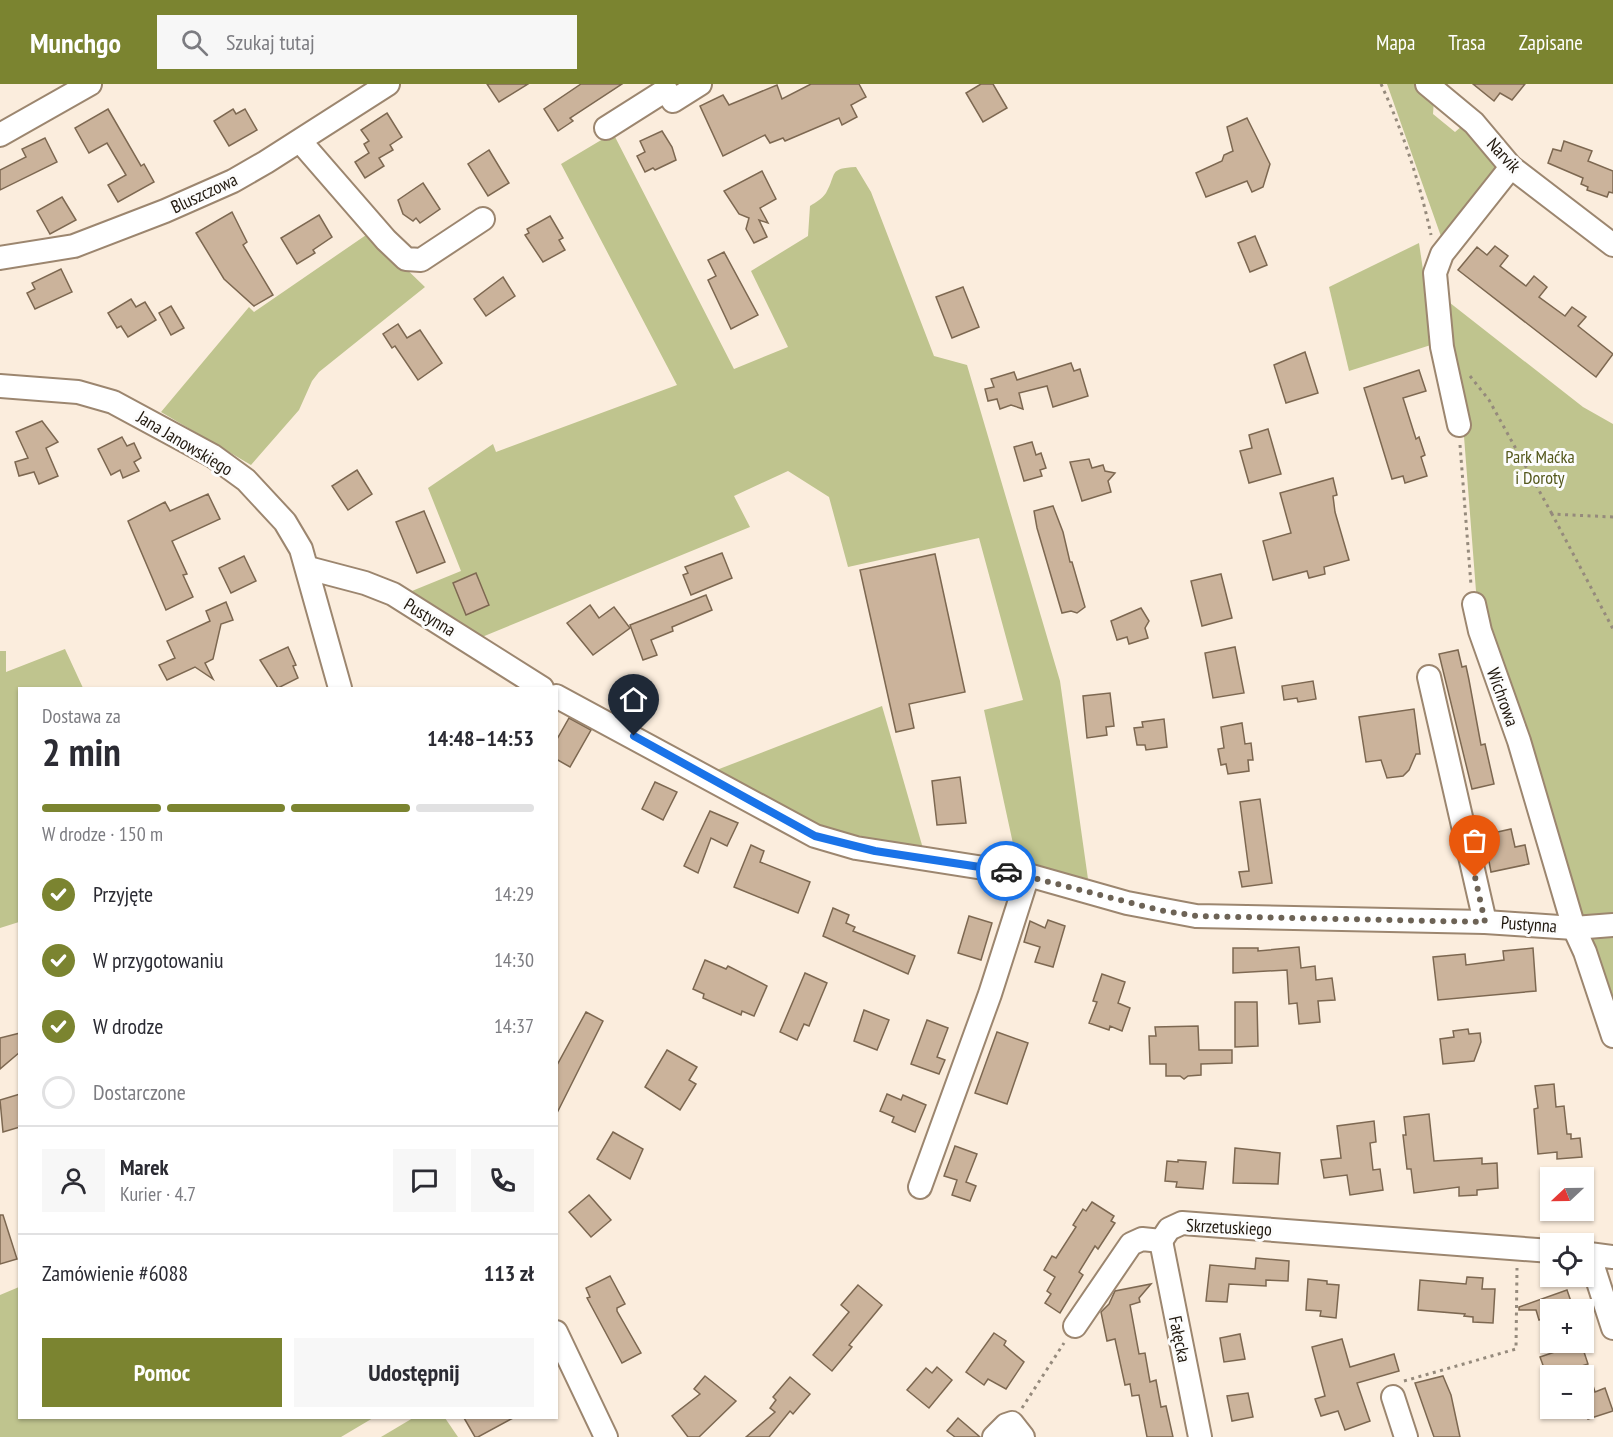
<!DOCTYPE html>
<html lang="pl">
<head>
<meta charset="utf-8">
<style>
  :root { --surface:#fff; --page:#f7f7f7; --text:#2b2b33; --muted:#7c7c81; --line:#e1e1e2; --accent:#7b8430 }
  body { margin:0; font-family:"PT Sans Narrow",sans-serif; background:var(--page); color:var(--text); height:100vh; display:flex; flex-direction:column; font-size:22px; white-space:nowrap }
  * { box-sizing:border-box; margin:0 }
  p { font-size:20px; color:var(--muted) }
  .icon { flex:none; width:33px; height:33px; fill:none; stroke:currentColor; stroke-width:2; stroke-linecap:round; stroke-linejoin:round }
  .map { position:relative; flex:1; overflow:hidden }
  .details { position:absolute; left:18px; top:603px; width:540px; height:732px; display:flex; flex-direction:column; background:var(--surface); border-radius:0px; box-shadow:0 2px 4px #0004 }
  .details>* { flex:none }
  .needle { width:39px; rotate:248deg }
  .fabs { position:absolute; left:1540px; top:1083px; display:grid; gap:12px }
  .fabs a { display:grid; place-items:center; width:54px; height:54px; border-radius:0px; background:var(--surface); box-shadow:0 2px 4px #0004; font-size:30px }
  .pin { position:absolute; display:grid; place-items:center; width:51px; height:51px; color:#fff; margin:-62px -26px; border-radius:50% 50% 50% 0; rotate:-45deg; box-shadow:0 0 6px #0007 }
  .pin .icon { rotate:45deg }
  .courier { position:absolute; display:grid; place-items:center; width:60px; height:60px; margin:-30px; border:4px solid #1a73e8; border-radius:50%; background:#fff; color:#222; box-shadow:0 2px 8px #0007 }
  .head em { font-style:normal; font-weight:700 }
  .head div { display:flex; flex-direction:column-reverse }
  .head { display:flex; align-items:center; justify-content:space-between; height:102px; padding:0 24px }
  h1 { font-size:39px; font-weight:700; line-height:45px }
  .bar { display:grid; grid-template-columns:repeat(4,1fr); gap:9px 6px; align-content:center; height:72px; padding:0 24px }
  .bar i { height:8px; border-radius:4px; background:var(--line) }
  .bar .selected { background:var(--accent) }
  .bar p { grid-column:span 4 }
  .line { display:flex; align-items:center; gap:15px; padding:0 24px; border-top:2px solid var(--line) }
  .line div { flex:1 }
  .round { display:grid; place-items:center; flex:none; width:63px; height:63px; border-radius:0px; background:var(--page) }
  ol { padding:0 24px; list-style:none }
  li { display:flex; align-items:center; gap:18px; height:66px }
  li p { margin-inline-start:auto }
  li .icon { padding:6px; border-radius:50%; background:var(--accent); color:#fff; stroke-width:4 }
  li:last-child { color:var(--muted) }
  li i { width:33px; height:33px; border:3px solid var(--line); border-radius:50% }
  .action { display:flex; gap:12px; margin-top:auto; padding:12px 24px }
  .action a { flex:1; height:69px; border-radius:0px; background:var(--accent); color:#fff; font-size:24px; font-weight:700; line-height:69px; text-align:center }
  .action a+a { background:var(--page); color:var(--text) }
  header { display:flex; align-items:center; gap:36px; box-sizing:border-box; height:84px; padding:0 30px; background:var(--accent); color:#fff }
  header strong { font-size:28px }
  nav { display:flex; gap:33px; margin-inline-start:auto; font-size:21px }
  .search { width:420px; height:54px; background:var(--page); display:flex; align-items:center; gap:15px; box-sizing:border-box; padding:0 21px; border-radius:0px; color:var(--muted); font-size:22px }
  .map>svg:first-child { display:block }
  .green { fill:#bfc48e }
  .building { fill:#cbb39b; stroke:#7d6851; stroke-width:1.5 }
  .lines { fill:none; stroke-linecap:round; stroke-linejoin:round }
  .minor-casing { stroke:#9c866f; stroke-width:26 }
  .path { stroke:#958a7c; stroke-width:3; stroke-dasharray:3 4.5; stroke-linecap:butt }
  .minor { stroke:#fff; stroke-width:22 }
  .done { stroke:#6d6356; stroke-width:6; stroke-dasharray:0 10.8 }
  .route { stroke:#1a73e8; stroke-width:8 }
  .labels { text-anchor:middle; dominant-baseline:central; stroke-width:6; stroke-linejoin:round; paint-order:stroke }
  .street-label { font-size:18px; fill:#20180e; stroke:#fcfcfc }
  .park-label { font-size:18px; fill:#54581c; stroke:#fcfcfc }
</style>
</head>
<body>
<header>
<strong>Munchgo</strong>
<div class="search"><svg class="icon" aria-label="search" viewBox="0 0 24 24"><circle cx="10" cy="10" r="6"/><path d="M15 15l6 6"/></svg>Szukaj tutaj</div>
<nav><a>Mapa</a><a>Trasa</a><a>Zapisane</a></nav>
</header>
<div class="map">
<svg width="1613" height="1353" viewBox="0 0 1613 1353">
  <rect width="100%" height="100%" fill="#fbeddd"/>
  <g class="green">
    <path d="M1387,0H1417L1434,16L1433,30L1455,48L1462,42L1500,78L1496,95L1443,158Z"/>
    <path d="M613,49L734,285L788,263L751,187L808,152L810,122C816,118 822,115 826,109C837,90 828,84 856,83L871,108L934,272L967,281L1060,597L1088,795L1017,778L984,626L1023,616L979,454L848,483L829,413L788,387L734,412L750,443L482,553L407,509L461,487L428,404L493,360L496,368L677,301L561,80Z"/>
    <path d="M369,149L425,203L319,288L312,297L299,326L251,381L161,328L249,223L254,228Z"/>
    <path d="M1419,159L1434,260L1349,287L1329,203Z"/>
    <path d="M1445,215L1583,323L1613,340V932L1491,571L1476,507L1460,301Z"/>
    <path d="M65,565L83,604H20L19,838L0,844V567H6V588Z"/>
    <path d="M882,622L924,768L870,758L811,742L714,687Z"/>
    <path d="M19,1203L20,1334H373L341,1353H0V1211Z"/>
    <path d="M413,1334H445L458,1353H381Z"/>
  </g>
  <g class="building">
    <path d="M487,0H528L499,18Z"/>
    <path d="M581,0H622L570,34L573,37L558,47L544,25Z"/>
    <path d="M811,0H859L866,13L851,21L857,33L842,41L839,34L785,57L783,54L770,59L765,51L723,72L700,22L723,11L729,21L777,1L782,15Z"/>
    <path d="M981,0H993L1007,24L983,38L966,9Z"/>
    <path d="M1473,0H1525L1512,16L1500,9L1494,17Z"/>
    <path d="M108,25L141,82L144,80L154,98L118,118L108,101L126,91L107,59L89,69L75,44Z"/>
    <path d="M233,25L236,30L245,25L257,46L229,62L214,37Z"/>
    <path d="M387,29L402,53L390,61L393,66L379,74L384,82L365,94L355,78L369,69L364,60L369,57L361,46Z"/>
    <path d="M1247,34L1270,80L1263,103L1252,108L1247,97L1206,113L1196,89L1222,77L1224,71L1233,67L1227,43Z"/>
    <path d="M662,47L672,63L676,76L655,86L653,84L645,88L637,72L645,68L640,57Z"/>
    <path d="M45,54L57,78L0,106V86L26,73L22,65Z"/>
    <path d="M1564,57L1592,67L1588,77L1613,87V109L1609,108L1607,113L1587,106L1588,103L1581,100L1583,94L1548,79L1553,65L1561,67Z"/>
    <path d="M489,66L509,99L488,112L468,80Z"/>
    <path d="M762,87L776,115L760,124L768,139L759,136L767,153L754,159L746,145L749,134L739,130L724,107Z"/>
    <path d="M423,99L440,125L420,139L416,134L413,137L403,130L398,116Z"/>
    <path d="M62,113L76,136L50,150L37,127Z"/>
    <path d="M232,128L247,158L243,161L273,211L254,222L224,195L196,149Z"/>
    <path d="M319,131L332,153L313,166L315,169L297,180L281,154Z"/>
    <path d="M550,132L563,154L559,156L565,166L543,178L525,151L529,149L527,145Z"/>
    <path d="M1255,152L1267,181L1250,188L1238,159Z"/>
    <path d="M1495,162L1508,172L1500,182L1526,202L1534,192L1547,203L1539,213L1565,232L1572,223L1586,233L1578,242L1613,270L1596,293L1458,186L1477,163L1487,171Z"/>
    <path d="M724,168L758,231L731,245L708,196L716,192L708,176Z"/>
    <path d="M61,185L72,208L35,225L27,209L35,205L32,199Z"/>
    <path d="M503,193L515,212L486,232L474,215Z"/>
    <path d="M963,203L979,243L952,254L936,213Z"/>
    <path d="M131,215L136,223L145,218L156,236L128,253L121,242L117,244L108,229Z"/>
    <path d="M171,222L184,244L171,251L159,229Z"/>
    <path d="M398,240L407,254L420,246L442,279L418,296L395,262L392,264L383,250Z"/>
    <path d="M1305,268L1318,309L1286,319L1274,281Z"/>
    <path d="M1071,279L1074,287L1080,285L1088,312L1053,323L1047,302L1019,309L1023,325L1011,321L1000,325L997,315L988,317L985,305L994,303L991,295L1014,288L1017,296Z"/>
    <path d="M1419,286L1426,307L1403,314L1416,355L1419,353L1425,371L1421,373L1427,392L1405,399L1403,392L1392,395L1364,304Z"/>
    <path d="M42,337L58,358L46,364L58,392L39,400L34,388L19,392L15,378L28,374L16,348Z"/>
    <path d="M1268,345L1281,390L1249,399L1240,367L1252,364L1249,351Z"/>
    <path d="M122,353L127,362L134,359L141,374L134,378L139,387L123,394L120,386L111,391L98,365Z"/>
    <path d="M1032,358L1036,371L1041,369L1046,384L1040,386L1042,392L1024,397L1014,363Z"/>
    <path d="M1089,375L1092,384L1103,381L1105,387L1115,389L1108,397L1111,408L1082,417L1070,378Z"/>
    <path d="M357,386L372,410L348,426L332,402Z"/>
    <path d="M1333,394L1337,411L1333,412L1335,428L1349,476L1324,483L1325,490L1309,494L1307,487L1273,496L1263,457L1291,449L1280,409Z"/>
    <path d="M208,410L220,435L172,457L187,490L183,491L193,513L166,526L128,437L165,418L170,427Z"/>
    <path d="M1053,422L1063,448L1070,478H1072L1085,523L1077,529L1071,527L1062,529L1037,444L1034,427Z"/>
    <path d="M424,427L445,478L417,489L396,438Z"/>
    <path d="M722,469L732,494L691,511L683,491L688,489L685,483Z"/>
    <path d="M935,470L965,608L909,620L914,644L896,648L860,486Z"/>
    <path d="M244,472L256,497L231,509L219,484Z"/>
    <path d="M476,489L489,521L466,531L453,499Z"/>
    <path d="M1221,490L1232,534L1202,542L1191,497Z"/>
    <path d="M706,511L712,526L672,543L673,547L651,556L657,571L643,576L630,541Z"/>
    <path d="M226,518L233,536L221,540L213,575L205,579L213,595L195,583L167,596L159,581L175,574L167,557L210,537L206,527Z"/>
    <path d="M590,521L599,534L614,523L630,544L593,571L567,539Z"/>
    <path d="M1141,524L1149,537L1145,544L1148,554L1129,560L1127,553L1117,556L1111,537Z"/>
    <path d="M288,563L296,581L293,582L298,594L278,604L260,576Z"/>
    <path d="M1235,563L1244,609L1213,614L1205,569Z"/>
    <path d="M1458,566L1462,583L1466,582L1469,596L1481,661L1485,660L1494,700L1472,705L1439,570Z"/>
    <path d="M1313,597L1316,615L1298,618L1297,614L1284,616L1282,602Z"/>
    <path d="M1110,609L1114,642L1106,643L1107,651L1087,654L1083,612Z"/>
    <path d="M1414,625L1420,670H1416L1409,686L1403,692L1387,694L1381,676L1366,678L1359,633Z"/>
    <path d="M569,634L591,646L570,683L556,675V657Z"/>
    <path d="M1164,635L1167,663L1146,666L1145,661H1137L1134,644L1143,643L1142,638Z"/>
    <path d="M1242,639L1245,660L1251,659L1253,676H1248L1249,687L1228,690L1226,680L1221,681L1218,665L1224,664L1221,643Z"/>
    <path d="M960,693L966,739L937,741L932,697Z"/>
    <path d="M655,698L677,708L663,736L642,725Z"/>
    <path d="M1260,715L1272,799L1242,803L1239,788L1249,787L1240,718Z"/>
    <path d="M710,727L738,739L727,762L711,754L698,789L684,782Z"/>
    <path d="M1511,745L1515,763L1525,761L1529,780L1491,788L1484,751Z"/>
    <path d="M751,761L764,767L760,778L810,798L798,829L734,803Z"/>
    <path d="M833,824L849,831L846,839L855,843L853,847L915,872L908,890L823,852Z"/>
    <path d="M969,832L992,839L981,876L958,869Z"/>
    <path d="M1048,836L1065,842L1053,883L1035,878L1040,863L1024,858L1030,837L1045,844Z"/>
    <path d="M1299,863L1301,884L1315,882L1316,896L1332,894L1335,916L1318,917L1320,938L1299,940L1297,919L1289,920L1287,886L1233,889V864H1258V867Z"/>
    <path d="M1533,864L1536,907L1438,916L1433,873L1465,870L1466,881L1504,876L1503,867Z"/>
    <path d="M705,876L726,885L728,882L767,902L754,932L742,927L741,931L703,914L704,910L693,905Z"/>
    <path d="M805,889L827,899L809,942L804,940L797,956L780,948Z"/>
    <path d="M1102,890L1125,898L1118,919L1130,924L1122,947L1110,942L1109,946L1089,939L1097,918L1093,917Z"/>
    <path d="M1235,918H1257L1258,962L1235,963Z"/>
    <path d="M864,926L889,936L877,966L854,957Z"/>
    <path d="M586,928L603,937L556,1031V983Z"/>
    <path d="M927,936L948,944L937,973L945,976L939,990L911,980Z"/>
    <path d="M1198,942L1199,966H1232V979L1201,980V991L1188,992L1184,995L1180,992H1166V980H1150L1149,952H1156L1155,943Z"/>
    <path d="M1468,945L1469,950L1480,949L1481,958L1474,977L1443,980L1440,955L1454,953L1453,947Z"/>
    <path d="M997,948L1028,959L1007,1020L975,1009Z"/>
    <path d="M20,949V968L0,985V954Z"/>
    <path d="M667,966L697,983L689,996L696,1000L680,1026L645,1003Z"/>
    <path d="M1554,1000L1556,1023L1564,1022L1567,1050H1571V1055L1580,1054L1582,1073L1557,1075V1068L1538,1070L1534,1025L1538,1024L1535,1002Z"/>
    <path d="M20,1010V1043L3,1048L0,1016Z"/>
    <path d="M887,1010L901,1016L903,1011L926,1021L915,1048L892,1038L894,1033L880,1027Z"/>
    <path d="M1429,1030L1434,1077L1482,1074V1080L1497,1079L1498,1104L1477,1106V1111L1459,1112V1103L1414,1109L1411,1085H1407L1403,1051H1406L1404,1033Z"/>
    <path d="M1374,1037L1376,1058L1370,1059L1373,1086L1380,1085L1383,1106L1350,1111L1347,1091L1324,1094L1321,1076L1341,1074L1337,1042Z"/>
    <path d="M613,1048L643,1065L630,1095L597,1075Z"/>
    <path d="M955,1062L977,1070L966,1098L976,1102L970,1117L952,1111L957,1096L944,1092Z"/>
    <path d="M1235,1064L1280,1069L1278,1100L1233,1099Z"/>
    <path d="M1178,1076L1206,1078L1203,1105L1176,1103L1177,1098L1165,1097L1167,1077L1178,1078Z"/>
    <path d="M589,1111L611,1136L591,1153L569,1128Z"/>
    <path d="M1092,1118L1114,1132L1111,1137L1115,1139L1098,1165L1095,1162L1079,1188L1083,1191L1060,1229L1045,1219L1051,1210L1047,1207L1055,1193L1044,1186L1052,1172L1056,1174L1076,1143L1073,1141L1083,1125L1086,1127Z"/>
    <path d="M0,1131H3L17,1175L0,1180Z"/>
    <path d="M1256,1174L1289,1177L1288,1197L1266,1196V1202L1229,1200L1227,1218L1206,1217L1210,1181L1255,1185Z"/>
    <path d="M610,1192L625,1220L617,1224V1227L641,1269L622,1279L587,1214L590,1213L586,1204Z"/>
    <path d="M1467,1193L1483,1194L1482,1205H1495L1493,1239L1473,1238V1233L1464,1232L1465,1230L1418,1226L1420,1196L1466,1200Z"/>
    <path d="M1308,1195L1327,1197V1200L1339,1201L1336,1234L1320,1232L1321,1227L1306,1226Z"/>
    <path d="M1151,1200L1139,1214L1140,1218L1130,1221L1139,1270L1145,1269L1150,1298L1156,1296L1161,1323L1166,1322L1173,1353H1147L1139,1311L1132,1312L1130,1300L1125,1301L1115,1255L1107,1257L1101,1228L1109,1220L1115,1207Z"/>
    <path d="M858,1201L882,1221L849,1261L852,1263L832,1287L813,1271L849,1228L841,1221Z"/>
    <path d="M1567,1206L1574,1226H1551V1232L1539,1236L1536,1226H1519V1223Z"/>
    <path d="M994,1249L1006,1257L1004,1261L1024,1278L1006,1305L988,1295L984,1301L966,1288Z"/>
    <path d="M1240,1250L1245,1275L1224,1278L1220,1254Z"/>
    <path d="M1342,1255L1350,1283L1394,1270L1399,1287L1357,1299L1370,1337L1345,1346L1338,1327L1321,1332L1315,1315L1325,1312L1312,1263Z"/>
    <path d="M1581,1259L1588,1280L1551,1292L1548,1295L1540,1273Z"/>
    <path d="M1584,1282H1587L1595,1308L1605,1304L1613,1327L1588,1335L1584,1324Z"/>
    <path d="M937,1283L952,1296L929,1324L907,1306L926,1284L932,1289Z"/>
    <path d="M705,1292L736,1317L699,1353H688L672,1332L700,1310L694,1305Z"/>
    <path d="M1443,1292L1451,1311L1460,1353H1434L1415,1299Z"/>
    <path d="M790,1293L810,1310L793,1330L790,1327L769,1353H746L775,1328L770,1324L776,1316L773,1313Z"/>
    <path d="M1248,1309L1253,1333L1232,1337L1227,1312Z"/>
    <path d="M464,1334H513L478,1353H475Z"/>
    <path d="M958,1334L980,1353H955L947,1347Z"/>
  </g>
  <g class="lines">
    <defs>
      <g id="minor">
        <path d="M1427,0L1474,39L1511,83L1613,161"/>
        <path d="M606,44L666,6L673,17L700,0"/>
        <path d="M0,51L90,0"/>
        <path d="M300,57L386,156L406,175L421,176L483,135"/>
        <path d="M0,174L74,162L165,127L233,97L266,78L388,0"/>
        <path d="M0,302L78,308L113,318L213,372L246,396L285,438L301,465L340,604"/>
        <path d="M1459,341L1442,263L1435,189L1442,170L1511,83"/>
        <path d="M308,484L365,499L393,510L542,604"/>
        <path d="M1474,520L1480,547L1519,657L1574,844L1585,868L1613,952"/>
        <path d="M1429,593L1485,838"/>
        <path d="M556,612L815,752L856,764L1028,791L1127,819L1196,832L1485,838L1574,844L1613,841"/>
        <path d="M920,1103L990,910L1028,791"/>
        <path d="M1161,1157L1200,1353"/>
        <path d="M1613,1173L1589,1170L1613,1244"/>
        <path d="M1075,1242L1131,1160L1142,1155L1161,1157L1169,1145L1182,1139L1551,1167"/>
        <path d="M556,1248L606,1353"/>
        <path d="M1393,1313L1406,1353"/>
        <path d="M994,1353L1006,1341L1012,1339L1023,1353"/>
      </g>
    </defs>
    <use href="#minor" class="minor-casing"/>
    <g class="path">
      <path d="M1381,0C1403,48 1420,99 1431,151"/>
      <path d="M1470,292L1489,316L1552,430"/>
      <path d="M1460,361L1471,501"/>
      <path d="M1613,433L1552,430L1613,545"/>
      <path d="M1404,1297L1516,1265L1517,1184"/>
      <path d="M1022,1324L1064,1259"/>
    </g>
    <use href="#minor" class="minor"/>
  </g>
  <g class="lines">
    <path class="done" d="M1006,787L1159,826L1196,832L1485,838L1475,793"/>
    <path class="route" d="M634,652L815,752L875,767L1006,787"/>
  </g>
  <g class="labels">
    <g class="street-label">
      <text transform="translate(1504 71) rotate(47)">Narvik</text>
      <text transform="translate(204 109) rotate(-25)">Bluszczowa</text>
      <text transform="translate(185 359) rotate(31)">Jana Janowskiego</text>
      <text transform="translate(430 533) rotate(31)">Pustynna</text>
      <text transform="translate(1503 613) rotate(70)">Wichrowa</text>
      <text transform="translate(1529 840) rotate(4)">Pustynna</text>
      <text transform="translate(1229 1143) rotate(3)">Skrzetuskiego</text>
      <text transform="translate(1180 1255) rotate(78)">Fałęcka</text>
    </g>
    <g class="park-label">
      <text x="1540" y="372">Park Maćka<tspan x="1540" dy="21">i Doroty</tspan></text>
    </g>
  </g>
</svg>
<div class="fabs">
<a><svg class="needle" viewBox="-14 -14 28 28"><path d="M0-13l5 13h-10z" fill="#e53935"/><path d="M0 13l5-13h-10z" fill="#7c7c81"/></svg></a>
<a><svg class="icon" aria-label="locate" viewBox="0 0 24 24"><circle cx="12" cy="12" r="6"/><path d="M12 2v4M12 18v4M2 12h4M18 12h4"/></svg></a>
<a>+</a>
<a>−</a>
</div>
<div class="pin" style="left:1475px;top:793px;background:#ea580c"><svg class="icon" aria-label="bag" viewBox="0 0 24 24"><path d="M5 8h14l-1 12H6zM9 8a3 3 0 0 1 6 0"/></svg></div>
<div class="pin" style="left:634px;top:652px;background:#1f2937"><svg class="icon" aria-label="home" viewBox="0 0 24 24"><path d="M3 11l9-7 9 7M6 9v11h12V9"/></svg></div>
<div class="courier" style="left:1006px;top:787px"><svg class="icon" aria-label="car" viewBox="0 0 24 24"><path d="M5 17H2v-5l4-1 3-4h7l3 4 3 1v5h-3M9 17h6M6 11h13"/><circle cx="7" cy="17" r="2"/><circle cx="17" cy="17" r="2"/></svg></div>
<section class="details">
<div class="head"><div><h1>2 min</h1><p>Dostawa za</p></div><em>14:48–14:53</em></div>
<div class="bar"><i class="selected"></i><i class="selected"></i><i class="selected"></i><i></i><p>W drodze · 150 m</p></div>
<ol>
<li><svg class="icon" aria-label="check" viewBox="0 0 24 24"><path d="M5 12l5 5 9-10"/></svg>Przyjęte<p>14:29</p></li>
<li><svg class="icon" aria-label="check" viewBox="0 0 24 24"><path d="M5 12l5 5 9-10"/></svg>W przygotowaniu<p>14:30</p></li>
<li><svg class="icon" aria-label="check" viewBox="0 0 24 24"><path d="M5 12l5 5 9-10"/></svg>W drodze<p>14:37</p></li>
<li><i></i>Dostarczone</li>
</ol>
<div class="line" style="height:108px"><a class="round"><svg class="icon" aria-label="person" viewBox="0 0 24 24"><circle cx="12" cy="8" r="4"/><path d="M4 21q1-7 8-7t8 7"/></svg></a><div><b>Marek</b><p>Kurier · 4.7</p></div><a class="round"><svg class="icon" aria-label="chat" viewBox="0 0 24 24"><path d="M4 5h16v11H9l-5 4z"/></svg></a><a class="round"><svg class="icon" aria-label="phone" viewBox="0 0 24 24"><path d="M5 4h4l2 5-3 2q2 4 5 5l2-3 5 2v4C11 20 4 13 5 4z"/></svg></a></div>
<div class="line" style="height:78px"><div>Zamówienie #6088</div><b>113 zł</b></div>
<div class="action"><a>Pomoc</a><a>Udostępnij</a></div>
</section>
</div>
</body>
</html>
